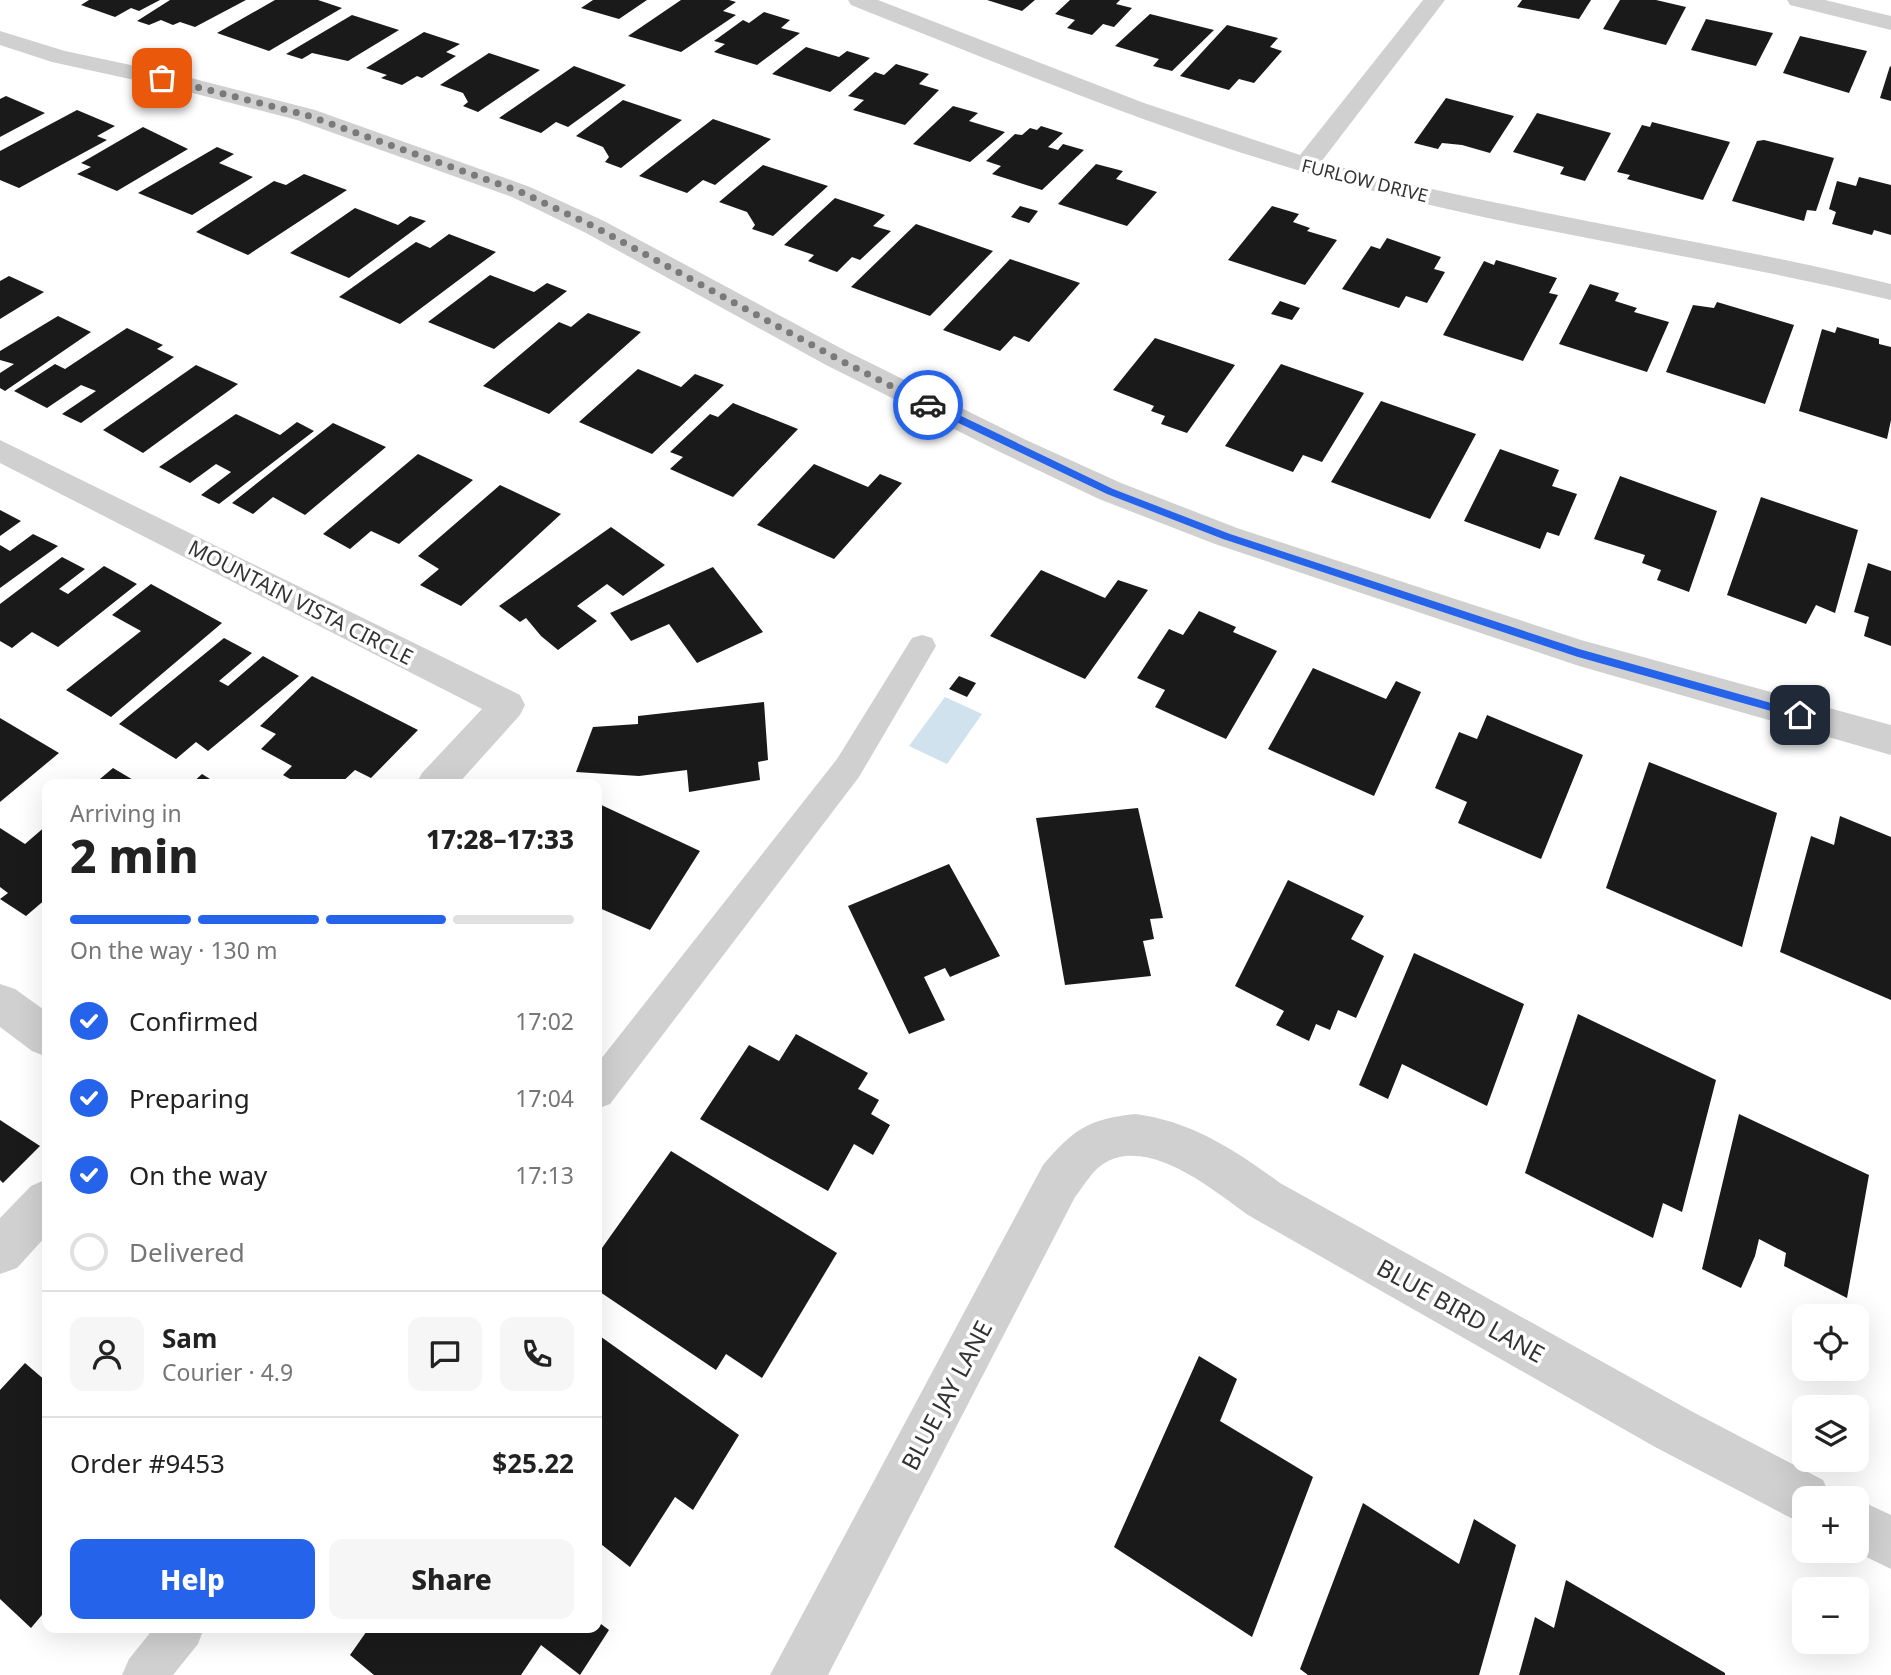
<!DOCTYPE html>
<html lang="en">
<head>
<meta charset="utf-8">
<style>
  :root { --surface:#fff; --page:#f6f6f6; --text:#222; --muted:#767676; --line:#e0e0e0; --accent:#2563eb }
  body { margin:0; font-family:"Noto Sans",sans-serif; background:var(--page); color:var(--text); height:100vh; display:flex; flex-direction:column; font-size:26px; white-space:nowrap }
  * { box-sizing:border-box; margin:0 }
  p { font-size:23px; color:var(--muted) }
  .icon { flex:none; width:38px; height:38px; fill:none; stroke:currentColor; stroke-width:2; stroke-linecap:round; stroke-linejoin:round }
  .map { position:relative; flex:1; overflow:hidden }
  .panel { position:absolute; left:42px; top:779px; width:560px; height:854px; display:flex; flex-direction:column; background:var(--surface); border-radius:14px; box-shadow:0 7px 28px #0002 }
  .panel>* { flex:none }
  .buttons { position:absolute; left:1792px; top:1304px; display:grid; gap:14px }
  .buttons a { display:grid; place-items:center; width:77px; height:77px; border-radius:14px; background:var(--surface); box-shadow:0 7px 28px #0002; font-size:35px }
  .pin { position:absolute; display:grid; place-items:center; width:60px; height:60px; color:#fff; margin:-30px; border-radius:14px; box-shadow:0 4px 10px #0006 }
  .courier { position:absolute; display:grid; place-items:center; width:70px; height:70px; margin:-35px; border:5px solid #2563eb; border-radius:50%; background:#fff; color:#222; box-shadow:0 2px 9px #0007 }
  .overview em { font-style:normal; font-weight:800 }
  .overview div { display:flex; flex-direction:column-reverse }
  .overview { display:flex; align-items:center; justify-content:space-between; height:119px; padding:0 28px }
  h1 { font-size:46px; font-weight:800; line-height:52px }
  .bar { display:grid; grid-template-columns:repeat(4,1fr); gap:10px 7px; align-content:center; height:84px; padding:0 28px }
  .bar i { height:9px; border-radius:5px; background:var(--line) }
  .bar .on { background:var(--accent) }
  .bar p { grid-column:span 4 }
  .line { display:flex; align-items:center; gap:18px; padding:0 28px; border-top:2px solid var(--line) }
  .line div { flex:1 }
  .round { display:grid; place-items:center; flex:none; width:74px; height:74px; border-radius:14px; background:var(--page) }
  ol { padding:0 28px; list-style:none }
  li { display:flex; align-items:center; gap:21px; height:77px }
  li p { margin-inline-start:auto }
  li .icon { padding:7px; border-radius:50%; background:var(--accent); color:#fff; stroke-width:4 }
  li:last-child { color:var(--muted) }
  li i { width:38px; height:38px; border:4px solid var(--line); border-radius:50% }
  .primary-button { display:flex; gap:14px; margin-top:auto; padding:14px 28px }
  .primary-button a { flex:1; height:80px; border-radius:14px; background:var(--accent); color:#fff; font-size:28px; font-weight:800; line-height:80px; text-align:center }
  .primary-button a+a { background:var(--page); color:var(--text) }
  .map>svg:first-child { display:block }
  .water { fill:#cfe2ee }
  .building { fill:#1a1a1a }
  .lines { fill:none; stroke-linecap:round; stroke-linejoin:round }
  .lane { fill:#d0d0d0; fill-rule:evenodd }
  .street { fill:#d0d0d0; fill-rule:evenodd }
  .route { fill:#2563eb }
  .done { stroke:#7a7a7a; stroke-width:7; stroke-dasharray:0 12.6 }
  .labels { text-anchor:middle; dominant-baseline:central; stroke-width:7; stroke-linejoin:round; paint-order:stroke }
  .far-street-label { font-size:18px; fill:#333; stroke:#fff }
  .street-label { font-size:21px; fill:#333; stroke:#fff }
  .near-street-label { font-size:24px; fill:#333; stroke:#fff }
</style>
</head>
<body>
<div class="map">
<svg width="1891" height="1675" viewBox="0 0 1891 1675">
  <rect width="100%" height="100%" fill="#fff"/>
  <path class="water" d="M945,697L982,714L947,764L909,746Z"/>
  <g class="building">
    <path d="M89,0H160L139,11L131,8L115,17L81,5Z"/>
    <path d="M170,0H246L195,27L180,22L173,25L161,20L149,25L137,21Z"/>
    <path d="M275,0H318L342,8L269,51L217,33Z"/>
    <path d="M593,0H647L619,19L581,8Z"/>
    <path d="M681,0H729L736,2L723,11L736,15L681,52L628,36Z"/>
    <path d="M987,0H1035L1022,11Z"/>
    <path d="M1070,0H1120L1116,4L1132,8L1114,27L1103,24L1092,35L1067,28L1075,20L1055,14Z"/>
    <path d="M1522,0H1591L1579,19L1517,7Z"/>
    <path d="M1620,0H1656L1686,7L1666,45L1603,29Z"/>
    <path d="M764,12L790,20L781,28L800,33L757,65L714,52L725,44L714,41L743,20L749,23Z"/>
    <path d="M1150,14L1214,30L1172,71L1153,66L1159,59L1115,46Z"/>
    <path d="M352,15L399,30L348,61L312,53L302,59L286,54Z"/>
    <path d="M1706,19L1773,33L1756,66L1691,50Z"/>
    <path d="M1227,25L1278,38L1270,47L1282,51L1254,83L1239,79L1229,90L1180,76Z"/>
    <path d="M424,32L460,44L446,52L456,56L422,78L417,76L402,85L381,78L387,75L366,68Z"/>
    <path d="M1800,36L1867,51L1849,93L1783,73Z"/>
    <path d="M806,47L839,57L847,51L870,58L830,92L772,74Z"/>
    <path d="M489,53L540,70L478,112L463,106L468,102L463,93L440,85Z"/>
    <path d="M896,64L929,74L919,84L939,90L905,125L853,110L864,100L848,96L875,72L884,75Z"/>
    <path d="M574,66L626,85L568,127L556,122L541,133L499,118Z"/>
    <path d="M1890,66L1891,67V101L1880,98Z"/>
    <path d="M6,96L45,113L0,137V99Z"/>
    <path d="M1446,98L1514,116L1490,153L1462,145L1442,143L1438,149L1414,143Z"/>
    <path d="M623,100L682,120L621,168L605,162L609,157L603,147L576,136Z"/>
    <path d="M953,106L978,113L969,121L1005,132L970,162L913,144Z"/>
    <path d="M77,110L115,126L97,136L107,140L19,188L0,180V151Z"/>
    <path d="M1537,113L1611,133L1585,181L1560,174L1564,167L1513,152Z"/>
    <path d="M713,119L771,139L715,185L703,180L687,193L639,176Z"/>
    <path d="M1652,122L1730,142L1703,200L1627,179L1630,175L1617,172L1642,125L1650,127Z"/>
    <path d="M1041,126L1063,133L1048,147L1058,150L1063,144L1084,150L1042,190L992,174L1001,166L986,161L1015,134L1022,135L1030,128L1037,130Z"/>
    <path d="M143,127L188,149L117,191L77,174L91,167L81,163Z"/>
    <path d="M1764,140L1834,158L1816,211L1807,210L1804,221L1732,201L1757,141Z"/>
    <path d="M217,147L234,154L219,163L253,177L192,215L138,193Z"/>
    <path d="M1096,164L1123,171L1116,179L1157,192L1127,226L1058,204Z"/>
    <path d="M763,165L828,186L773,236L752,229L755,225L747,212L719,202Z"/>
    <path d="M304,174L347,190L248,255L196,232L274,181L286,185Z"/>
    <path d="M1859,177L1891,185V235L1874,230L1872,235L1832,224L1836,212L1829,209L1837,181L1856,186Z"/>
    <path d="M835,198L885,215L873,226L891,231L860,260L852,257L837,272L808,261L814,255L784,245Z"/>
    <path d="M1020,206L1038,211L1029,223L1011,217Z"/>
    <path d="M1272,206L1299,214L1293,222L1310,228L1307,231L1337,240L1305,285L1228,260Z"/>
    <path d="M355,208L398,225L410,216L426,221L349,278L290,253Z"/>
    <path d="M916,224L993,251L930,316L851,287Z"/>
    <path d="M449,234L496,252L400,324L339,297L416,242L430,248Z"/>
    <path d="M1387,238L1441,257L1434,269L1445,272L1427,303L1406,296L1399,308L1342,289L1371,246L1380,249Z"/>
    <path d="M1010,259L1080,283L1029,342L1014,336L1000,351L943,330Z"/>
    <path d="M1496,260L1557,278L1549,293L1558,295L1523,361L1443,335L1484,261L1494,265Z"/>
    <path d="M490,275L534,292L547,283L567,291L494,349L428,322Z"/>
    <path d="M9,276L44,292L0,319V281Z"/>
    <path d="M1590,284L1619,293L1615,301L1637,308L1634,312L1669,322L1647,372L1559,344Z"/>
    <path d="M1280,301L1300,308L1292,320L1271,314Z"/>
    <path d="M1717,302L1794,325L1765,404L1666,372L1693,305L1714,308Z"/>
    <path d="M588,313L641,332L549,414L483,386L559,322L571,327Z"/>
    <path d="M58,316L91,332L5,391L0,388V373L14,364L0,360V351Z"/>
    <path d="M1837,327L1879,339V344L1891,347V420L1887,439L1799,411L1822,329L1835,333Z"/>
    <path d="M127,328L163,345L157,349L174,357L81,423L62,414L96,391L81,385L47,408L14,391L55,364L65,369Z"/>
    <path d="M1155,338L1235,365L1187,433L1161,424L1165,416L1151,411L1154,406L1113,390Z"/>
    <path d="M1281,364L1364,393L1322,462L1303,455L1293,472L1225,446Z"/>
    <path d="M196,365L238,384L143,453L103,430Z"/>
    <path d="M638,369L681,387L695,374L724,385L652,454L579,422Z"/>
    <path d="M1381,401L1476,434L1430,519L1331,482Z"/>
    <path d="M733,403L798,429L733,497L670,469L683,457L670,452L710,414L718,417Z"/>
    <path d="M236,414L280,435L297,422L314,431L219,504L201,495L231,472L216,464L190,483L159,467Z"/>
    <path d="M333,423L386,447L305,515L273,497L253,514L232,503Z"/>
    <path d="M1500,449L1559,470L1552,486L1577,494L1559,536L1547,532L1540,549L1464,521Z"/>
    <path d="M418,454L473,480L399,544L371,531L350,549L323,534Z"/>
    <path d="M814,464L868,487L880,474L902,483L834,559L757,525Z"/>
    <path d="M1620,476L1717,511L1689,592L1657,580L1661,570L1642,563L1645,555L1594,539Z"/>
    <path d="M500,485L561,514L461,606L420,585L439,569L418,556Z"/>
    <path d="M1761,497L1858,530L1835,613L1816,605L1806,624L1727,595Z"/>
    <path d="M0,510L21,521L0,536Z"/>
    <path d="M611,527L665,565L623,596L607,584L577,606L597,621L558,650L541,636L526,618L520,622L499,606Z"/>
    <path d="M33,534L58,546L0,588V545L10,551Z"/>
    <path d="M62,557L85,569L59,589L68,594L104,566L137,584L58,647L32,632L12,648L0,641V604Z"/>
    <path d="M1868,563L1891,571V646L1864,636L1869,617L1854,612Z"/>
    <path d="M713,567L763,632L697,663L669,624L631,641L610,613Z"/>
    <path d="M1041,570L1105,598L1118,580L1148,590L1085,679L990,636Z"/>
    <path d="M151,584L222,623L111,717L66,690L141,631L112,615Z"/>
    <path d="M1199,611L1236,627L1233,632L1277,651L1226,739L1155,707L1165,690L1137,678L1169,629L1183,635Z"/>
    <path d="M224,638L252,653L219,681L228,686L263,656L299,676L208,751L196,742L176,759L119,724Z"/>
    <path d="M1313,668L1386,699L1396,681L1421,692L1374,796L1268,749Z"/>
    <path d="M312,676L418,730L371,778L355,770L340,784H299L283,775L292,766L261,749L276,734L260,726Z"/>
    <path d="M959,676L976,683L967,697L949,689Z"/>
    <path d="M764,702L768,760L758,762L760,780L689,792L687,770L639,776L576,772L593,727L638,724V716Z"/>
    <path d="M1487,715L1583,755L1541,859L1458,823L1467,802L1435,788L1459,732L1477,739Z"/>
    <path d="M0,718L59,753L0,802Z"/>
    <path d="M1649,762L1777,813L1742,947L1606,888Z"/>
    <path d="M113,768L140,784H94Z"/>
    <path d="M202,774L218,784H191Z"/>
    <path d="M597,803L700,851L650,930L597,907Z"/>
    <path d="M1138,808L1163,918L1150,919L1154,939L1143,941L1151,976L1065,985L1036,818Z"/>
    <path d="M1840,816L1891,837V1000L1780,952L1811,836L1834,845Z"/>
    <path d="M47,825V898L26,916L0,899L8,893L0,887V828L25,844Z"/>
    <path d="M949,864L1000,956L950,977L945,968L924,977L945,1020L909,1034L848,906Z"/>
    <path d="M1288,880L1364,916L1351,939L1384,956L1356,1018L1338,1010L1330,1030L1316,1024L1309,1041L1276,1025L1284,1011L1235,986Z"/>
    <path d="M1414,953L1524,1004L1487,1106L1402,1064L1388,1099L1359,1085Z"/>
    <path d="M1578,1014L1716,1080L1682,1212L1663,1203L1653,1238L1525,1173Z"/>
    <path d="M796,1034L868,1073L858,1089L879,1100L871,1114L890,1125L873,1155L854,1144L828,1191L700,1119L749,1045L779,1061Z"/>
    <path d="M1739,1114L1869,1175L1847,1298L1784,1266L1786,1253L1759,1239L1755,1256L1741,1288L1702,1269Z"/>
    <path d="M0,1120L40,1146L3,1183L0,1180Z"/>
    <path d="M671,1151L837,1253L762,1378L726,1354L716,1370L597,1290V1255Z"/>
    <path d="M597,1334L739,1435L693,1510L675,1497L630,1567L597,1541Z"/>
    <path d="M1199,1356L1237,1379L1220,1421L1313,1477L1252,1637L1114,1547Z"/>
    <path d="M25,1363L47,1382V1549L45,1552L47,1609L31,1628L0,1599V1390Z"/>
    <path d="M1363,1503L1459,1564L1474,1519L1516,1545L1479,1675H1308L1300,1669Z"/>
    <path d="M1566,1580L1725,1673V1675H1519L1535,1617L1554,1628Z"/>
    <path d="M597,1621L609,1630L580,1675L541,1645L521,1675H374L350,1655L369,1628H597Z"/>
  </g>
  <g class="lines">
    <g class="lane">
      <path d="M922,635L932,638L936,646L859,777L610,1104L597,1109V1064L837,759L912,638Z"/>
      <path d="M154,1628H204L198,1644L173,1675H122L129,1659Z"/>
    </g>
    <g class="street">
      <path d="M848,0H878L1144,103L1300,155L1423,0H1445L1321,162C1509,212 1702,238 1891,284V300C1718,258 1541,235 1369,190C1191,144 1022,73 851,5Z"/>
      <path d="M1787,0H1825L1891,16V30L1790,5Z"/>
      <path d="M0,31L65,51L187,77L315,110L530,187L604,221L846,351L1024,439L1121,483L1237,528L1581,640L1891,725V755L1579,666L1215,544L1099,499L1002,453L826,365L586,233L512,197L297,120L185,91L52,62L0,45Z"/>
      <path d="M0,440L520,695L525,705L520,715L458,784H416L422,773L482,709L0,463Z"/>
      <path d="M0,984L15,989L47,1012V1057L32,1051L0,1027Z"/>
      <path d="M1135,1114C1191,1121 1235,1150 1280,1183L1691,1411L1823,1480L1831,1498H1804V1524L1787,1516L1655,1447L1248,1215C1213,1190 1148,1135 1103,1164C1091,1172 1084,1186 1075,1197L828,1675H770L1043,1165C1073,1130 1088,1119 1135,1114Z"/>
      <path d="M47,1179V1235L17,1268L0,1274V1218L31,1186Z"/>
      <path d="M1857,1499L1891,1515V1569L1852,1550H1857Z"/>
    </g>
  </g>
  <path class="route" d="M925,402H932L1113,489L1230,534L1579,649L1800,711L1805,715L1800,719L1578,657L1223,539L1107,494L925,407Z"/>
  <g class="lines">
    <path class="done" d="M162,78L306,115L521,192L595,227L836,358L928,405"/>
  </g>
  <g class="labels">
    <g class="far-street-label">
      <text transform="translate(1365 180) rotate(14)">FURLOW DRIVE</text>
    </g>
    <g class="street-label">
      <text transform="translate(301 602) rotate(27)">MOUNTAIN VISTA CIRCLE</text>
    </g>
    <g class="near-street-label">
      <text transform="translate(1461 1310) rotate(29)">BLUE BIRD LANE</text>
      <text transform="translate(946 1395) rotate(-62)">BLUE JAY LANE</text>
    </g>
  </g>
</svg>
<div class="buttons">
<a><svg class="icon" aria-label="locate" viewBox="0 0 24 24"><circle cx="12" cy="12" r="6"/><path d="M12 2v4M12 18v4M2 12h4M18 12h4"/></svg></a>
<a><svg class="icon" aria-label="layers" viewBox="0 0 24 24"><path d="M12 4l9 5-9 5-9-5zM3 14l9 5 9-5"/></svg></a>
<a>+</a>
<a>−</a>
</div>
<div class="pin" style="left:162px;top:78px;background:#ea580c"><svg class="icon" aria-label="bag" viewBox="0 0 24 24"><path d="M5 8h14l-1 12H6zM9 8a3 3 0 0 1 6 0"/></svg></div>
<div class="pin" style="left:1800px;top:715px;background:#1f2937"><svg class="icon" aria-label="home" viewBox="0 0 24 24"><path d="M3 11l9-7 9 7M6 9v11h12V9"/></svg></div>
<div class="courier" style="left:928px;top:405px"><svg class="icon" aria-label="car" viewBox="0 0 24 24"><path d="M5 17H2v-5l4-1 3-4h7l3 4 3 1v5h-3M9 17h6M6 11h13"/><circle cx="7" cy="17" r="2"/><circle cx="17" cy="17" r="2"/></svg></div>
<section class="panel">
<div class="overview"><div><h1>2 min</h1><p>Arriving in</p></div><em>17:28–17:33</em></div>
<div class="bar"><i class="on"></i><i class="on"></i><i class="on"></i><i></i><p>On the way · 130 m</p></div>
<ol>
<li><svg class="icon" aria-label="check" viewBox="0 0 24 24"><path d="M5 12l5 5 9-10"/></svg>Confirmed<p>17:02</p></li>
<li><svg class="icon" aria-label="check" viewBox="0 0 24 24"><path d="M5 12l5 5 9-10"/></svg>Preparing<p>17:04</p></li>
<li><svg class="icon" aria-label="check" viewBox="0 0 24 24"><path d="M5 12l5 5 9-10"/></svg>On the way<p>17:13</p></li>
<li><i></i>Delivered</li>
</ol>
<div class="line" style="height:126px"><a class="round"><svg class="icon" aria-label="person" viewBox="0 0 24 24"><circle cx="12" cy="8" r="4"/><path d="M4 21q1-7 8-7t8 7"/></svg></a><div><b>Sam</b><p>Courier · 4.9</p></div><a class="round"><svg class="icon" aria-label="chat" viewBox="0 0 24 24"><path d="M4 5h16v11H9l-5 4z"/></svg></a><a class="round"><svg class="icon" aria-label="phone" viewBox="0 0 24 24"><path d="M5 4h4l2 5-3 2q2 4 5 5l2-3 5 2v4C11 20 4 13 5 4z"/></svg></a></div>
<div class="line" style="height:91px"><div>Order #9453</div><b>$25.22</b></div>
<div class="primary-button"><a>Help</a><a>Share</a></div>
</section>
</div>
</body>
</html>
